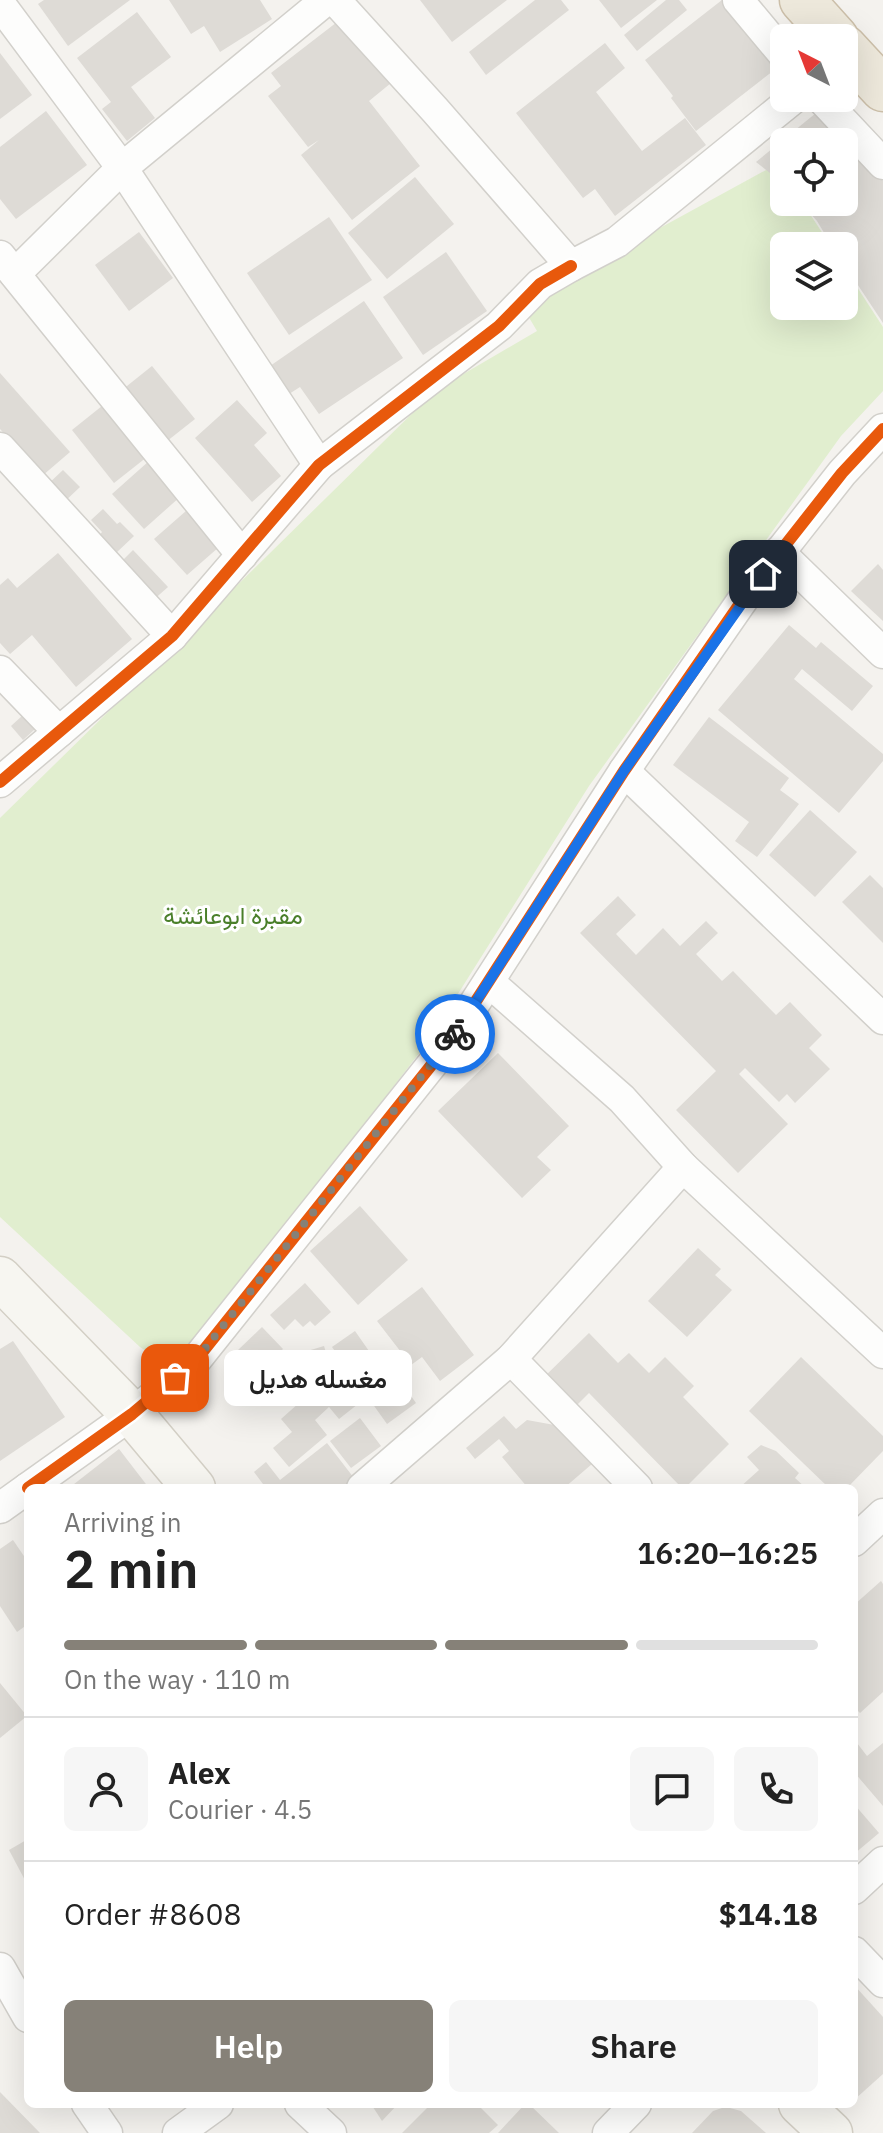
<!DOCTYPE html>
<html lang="en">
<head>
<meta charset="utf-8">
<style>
  :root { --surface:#fff; --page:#f6f6f6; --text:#222; --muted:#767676; --line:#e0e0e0; --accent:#868178 }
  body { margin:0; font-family:"IBM Plex Sans",Vazirmatn,sans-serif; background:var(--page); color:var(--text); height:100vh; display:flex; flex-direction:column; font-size:30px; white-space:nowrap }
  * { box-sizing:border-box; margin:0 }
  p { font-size:26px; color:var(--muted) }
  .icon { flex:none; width:44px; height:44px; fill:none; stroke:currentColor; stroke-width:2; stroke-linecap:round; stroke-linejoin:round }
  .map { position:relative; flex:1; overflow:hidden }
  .drawer { position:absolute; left:24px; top:1484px; width:834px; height:624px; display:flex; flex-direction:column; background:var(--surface); border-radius:12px; box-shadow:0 8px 32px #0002 }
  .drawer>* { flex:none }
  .needle { width:52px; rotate:318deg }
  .tools { position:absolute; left:770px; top:24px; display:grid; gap:16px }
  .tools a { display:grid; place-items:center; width:88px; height:88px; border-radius:12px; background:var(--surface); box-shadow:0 8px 32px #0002; font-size:40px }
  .pin { position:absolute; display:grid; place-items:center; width:68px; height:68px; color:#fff; margin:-34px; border-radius:16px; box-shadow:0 4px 12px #0006 }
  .courier { position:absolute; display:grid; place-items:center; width:80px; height:80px; margin:-40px; border:6px solid #1a73e8; border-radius:50%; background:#fff; color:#222; box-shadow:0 2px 10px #0007 }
  .bubble { position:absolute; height:56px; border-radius:12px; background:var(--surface); box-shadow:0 8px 32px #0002; font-size:26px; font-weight:600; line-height:56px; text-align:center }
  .summary em { font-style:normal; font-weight:600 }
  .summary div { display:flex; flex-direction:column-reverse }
  .summary { display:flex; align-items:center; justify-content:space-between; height:136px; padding:0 40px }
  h1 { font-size:52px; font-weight:600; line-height:60px }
  .bar { display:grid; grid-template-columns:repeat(4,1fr); gap:12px 8px; align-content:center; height:96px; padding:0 40px }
  .bar i { height:10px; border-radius:6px; background:var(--line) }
  .bar .selected { background:var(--accent) }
  .bar p { grid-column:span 4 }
  .line { display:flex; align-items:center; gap:20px; padding:0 40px; border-top:2px solid var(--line) }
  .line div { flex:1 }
  .round { display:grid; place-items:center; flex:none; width:84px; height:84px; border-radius:12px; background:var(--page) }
  .cta { display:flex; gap:16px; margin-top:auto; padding:16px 40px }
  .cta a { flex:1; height:92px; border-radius:12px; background:var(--accent); color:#fff; font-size:32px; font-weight:600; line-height:92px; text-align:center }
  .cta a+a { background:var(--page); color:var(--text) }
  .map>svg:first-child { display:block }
  .green { fill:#e1eecf }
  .building { fill:#dedbd6 }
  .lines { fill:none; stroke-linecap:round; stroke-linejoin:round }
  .street-casing { stroke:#d2d0cb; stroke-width:33 }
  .secondary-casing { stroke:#d3cfc5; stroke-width:45 }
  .highway-casing { stroke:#ccbfa9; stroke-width:47 }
  .street { stroke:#fdfdfc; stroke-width:30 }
  .secondary { stroke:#f7f6f1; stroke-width:42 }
  .highway { stroke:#ede8db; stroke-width:44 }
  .cycleway-casing { stroke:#fff; stroke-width:17 }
  .cycleway { stroke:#e8590c; stroke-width:12 }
  .done { stroke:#868178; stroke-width:8; stroke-dasharray:0 14.4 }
  .route { stroke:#1a73e8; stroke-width:10 }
  .labels { text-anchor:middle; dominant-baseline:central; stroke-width:6; stroke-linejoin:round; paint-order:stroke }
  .park-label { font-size:24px; fill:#4a7f2a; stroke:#fff }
</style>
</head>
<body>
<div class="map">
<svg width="883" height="2133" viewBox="0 0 883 2133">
  <rect width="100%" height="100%" fill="#f4f2ee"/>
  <path class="green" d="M777,164L784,174V202H802L831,246H784V306H844V267L883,327V391L841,436L589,786L427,1043L175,1370L140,1347L0,1217V818L436,390L537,331L521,304Z"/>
  <g class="building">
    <path d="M44,0H130L68,46L38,4Z"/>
    <path d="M169,0H260L272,19L220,52L204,26L191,34Z"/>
    <path d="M420,0H507L452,42Z"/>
    <path d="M535,0H561L569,10L486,75L469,52Z"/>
    <path d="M599,0H657L621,28Z"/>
    <path d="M666,0H679L687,10L637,51L624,35Z"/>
    <path d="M722,0H732L782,64L696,131L671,98L673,96L645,60Z"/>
    <path d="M137,12L171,57L131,87L155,118L127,141L102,109L111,102L77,58Z"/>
    <path d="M341,19L391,83L369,101L420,166L352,220L301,155L319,140L308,147L268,96L281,86L271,73Z"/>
    <path d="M605,43L625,68L596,92L642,151L685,118L706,145L615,216L595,189L583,198L516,113Z"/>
    <path d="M0,53L32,95L0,119Z"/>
    <path d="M46,111L87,165L16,219L0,199V147Z"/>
    <path d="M816,113L878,172L883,181V323L844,264V246H832L817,221L800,202H844V142H784V184L756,162Z"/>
    <path d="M415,177L454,224L387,279L348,233Z"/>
    <path d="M329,217L372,280L289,335L247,273Z"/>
    <path d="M139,232L173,278L129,311L95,265Z"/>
    <path d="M446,252L487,311L423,355L383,297Z"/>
    <path d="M364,301L403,358L319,414L300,387L289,394L270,366Z"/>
    <path d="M152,366L195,419L114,483L72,430Z"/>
    <path d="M0,373L70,452L42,476L0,429Z"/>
    <path d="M237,400L267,433L254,445L281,476L252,502L195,438Z"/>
    <path d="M158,453L190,488L144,529L112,494Z"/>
    <path d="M63,470L80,487L62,504L45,487Z"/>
    <path d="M103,509L117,524L120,522L134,536L116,553L99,536L102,532L91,520Z"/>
    <path d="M186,511L219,547L187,575L154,539Z"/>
    <path d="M133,550L168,587L151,602L118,565Z"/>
    <path d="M58,553L132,639L76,687L32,635L10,654L0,643V585L8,578L17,588Z"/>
    <path d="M878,564L883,570V621L851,591Z"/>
    <path d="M789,625L816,648L821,642L873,686L852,711L802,669L794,679L883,754V761L839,813L718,710Z"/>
    <path d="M44,696L56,710L23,740L11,726Z"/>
    <path d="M709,717L789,778L780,790L799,804L757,857L735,841L749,822L673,765Z"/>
    <path d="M810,810L857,852L815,897L769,855Z"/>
    <path d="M870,875L883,888V943L842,902Z"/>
    <path d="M618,896L636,915L616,934L636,955L663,928L680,946L706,921L718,933L696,954L722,981L733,971L776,1015L790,1002L822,1035L809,1048L830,1069L795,1103L787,1094L779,1102L745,1068L739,1074L788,1124L738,1173L676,1110L716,1071L580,933Z"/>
    <path d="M498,1053L569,1126L537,1157L551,1170L522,1198L438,1111Z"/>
    <path d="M360,1206L408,1260L358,1305L310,1251Z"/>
    <path d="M698,1248L721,1269L715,1275L732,1290L687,1337L648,1301Z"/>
    <path d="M305,1283L331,1312L315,1326L310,1321L303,1327L295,1319L284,1330L270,1315Z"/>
    <path d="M422,1287L474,1355L440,1381L422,1357L411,1365L377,1321Z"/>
    <path d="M262,1327L283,1349L258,1373L237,1351Z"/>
    <path d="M355,1331L378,1364L385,1359L416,1403L387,1424L332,1347Z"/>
    <path d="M589,1333L618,1363L629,1353L649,1373L665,1357L694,1386L683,1397L729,1444L685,1488H682L589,1393L569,1413L539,1382Z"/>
    <path d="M13,1341L65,1417L0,1461V1349Z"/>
    <path d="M324,1346L332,1372L358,1404L339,1419L329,1407L315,1420L327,1435L289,1467L273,1448L292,1432L281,1419L299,1403L285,1386L300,1373L294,1355Z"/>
    <path d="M801,1357L883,1436V1451L847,1488H829L749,1411Z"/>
    <path d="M504,1416L516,1429L527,1420L560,1426L592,1464L564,1488H528L502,1457L509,1451L499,1439L475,1459L466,1448Z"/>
    <path d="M360,1418L381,1446L351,1468L330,1441Z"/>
    <path d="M327,1443L357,1482L350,1488H266L254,1472L266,1462L280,1480Z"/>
    <path d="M761,1445L776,1451L799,1473L795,1478L806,1488H739L759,1470L747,1457Z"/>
    <path d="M119,1449L149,1488H69Z"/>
    <path d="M13,1540L28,1562V1624L17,1632L0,1606V1549Z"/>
    <path d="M881,1581L883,1584V1692L860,1713L854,1707V1605Z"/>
    <path d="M0,1683L27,1716L0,1738Z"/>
    <path d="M857,1743L867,1756L883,1743V1806L854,1772V1745Z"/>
    <path d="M854,1804L879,1833L854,1854Z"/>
    <path d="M28,1839V1886L9,1850Z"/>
    <path d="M854,1985L883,2017V2074L854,2100Z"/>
    <path d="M0,2092L40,2133H0Z"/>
    <path d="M371,2104H398L382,2121Z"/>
    <path d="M431,2104H477L498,2125L489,2133H402Z"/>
    <path d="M525,2104H529L559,2133H498Z"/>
    <path d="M722,2108H730L741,2111L766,2133H692L713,2111Z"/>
  </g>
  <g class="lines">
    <defs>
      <g id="street">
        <path d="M335,0L435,110L571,266L617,242L794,98"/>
        <path d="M738,0L784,55"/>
        <path d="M0,4L122,168L319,465"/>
        <path d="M821,98L883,164"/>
        <path d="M0,256L242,555"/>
        <path d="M15,274L122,168L326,0"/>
        <path d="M0,448L172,636"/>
        <path d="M779,552L883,653"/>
        <path d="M0,671L59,732"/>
        <path d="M624,771L883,1019"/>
        <path d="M0,782L172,636L319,465L499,326L540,284L571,266"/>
        <path d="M489,982L622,1099L683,1167L883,1353"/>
        <path d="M511,1359L637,1488"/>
        <path d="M28,1488L132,1414L196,1360L449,1043L624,771L746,595L842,473L883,429"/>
        <path d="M362,1488L511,1359L683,1167"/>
        <path d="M0,1508L28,1488"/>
        <path d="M854,1541L883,1514"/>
        <path d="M854,1889L883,1862"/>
        <path d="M854,1952L883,1982"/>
        <path d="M0,1968L28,2017"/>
        <path d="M87,2104L107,2133"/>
        <path d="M300,2104L331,2133"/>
        <path d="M178,2133L218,2104"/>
        <path d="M608,2133L636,2104"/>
      </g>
      <g id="secondary">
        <path d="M0,1278L132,1414L194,1488"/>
        <path d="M800,2104L831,2133"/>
      </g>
      <g id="highway">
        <path d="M802,0L836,38"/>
        <path d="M844,47L883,89"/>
      </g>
    </defs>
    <use href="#street" class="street-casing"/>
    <use href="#secondary" class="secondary-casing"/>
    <use href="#highway" class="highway-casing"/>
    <use href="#street" class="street"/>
    <use href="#secondary" class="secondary"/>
    <use href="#highway" class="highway"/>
    <defs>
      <g id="cycleway">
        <path d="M0,782L172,636L319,465L499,326L540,284L571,266"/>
        <path d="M28,1488L132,1414L196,1360L449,1043L624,771L746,595L842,473L883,429"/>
      </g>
    </defs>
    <use href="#cycleway" class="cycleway-casing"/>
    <use href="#cycleway" class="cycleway"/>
  </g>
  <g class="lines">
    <path class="done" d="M175,1378L196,1360L455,1034"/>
    <path class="route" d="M455,1034L624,771L763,574"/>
  </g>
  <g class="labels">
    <g class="park-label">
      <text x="233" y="915">مقبرة ابوعائشة</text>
    </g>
  </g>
</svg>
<div class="tools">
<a><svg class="needle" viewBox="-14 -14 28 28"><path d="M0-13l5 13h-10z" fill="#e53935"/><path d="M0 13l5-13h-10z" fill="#767676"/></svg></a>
<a><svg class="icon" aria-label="locate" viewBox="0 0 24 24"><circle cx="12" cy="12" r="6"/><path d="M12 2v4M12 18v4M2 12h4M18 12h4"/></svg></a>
<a><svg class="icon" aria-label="layers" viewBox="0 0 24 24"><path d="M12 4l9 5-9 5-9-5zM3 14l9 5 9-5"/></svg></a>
</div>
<div class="pin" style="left:175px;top:1378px;background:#ea580c"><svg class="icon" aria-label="bag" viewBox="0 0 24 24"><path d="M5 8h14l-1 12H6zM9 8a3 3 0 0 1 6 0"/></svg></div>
<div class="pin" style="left:763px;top:574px;background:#1f2937"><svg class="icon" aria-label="home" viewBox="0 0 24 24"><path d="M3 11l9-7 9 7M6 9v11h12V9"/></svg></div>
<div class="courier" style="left:455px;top:1034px"><svg class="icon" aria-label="bike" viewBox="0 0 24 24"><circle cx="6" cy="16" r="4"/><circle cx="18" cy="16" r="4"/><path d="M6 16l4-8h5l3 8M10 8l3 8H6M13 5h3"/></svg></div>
<div class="bubble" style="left:224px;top:1350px;width:188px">مغسله هديل</div>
<section class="drawer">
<div class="summary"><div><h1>2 min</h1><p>Arriving in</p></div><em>16:20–16:25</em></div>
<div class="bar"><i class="selected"></i><i class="selected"></i><i class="selected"></i><i></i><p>On the way · 110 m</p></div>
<div class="line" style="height:144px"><a class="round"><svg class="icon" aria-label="person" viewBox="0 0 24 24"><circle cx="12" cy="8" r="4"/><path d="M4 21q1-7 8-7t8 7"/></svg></a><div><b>Alex</b><p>Courier · 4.5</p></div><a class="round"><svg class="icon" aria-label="chat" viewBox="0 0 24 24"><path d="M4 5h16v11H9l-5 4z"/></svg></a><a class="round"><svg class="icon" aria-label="phone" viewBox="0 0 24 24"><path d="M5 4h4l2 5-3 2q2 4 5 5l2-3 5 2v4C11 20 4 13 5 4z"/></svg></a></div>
<div class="line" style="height:104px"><div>Order #8608</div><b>$14.18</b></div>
<div class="cta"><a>Help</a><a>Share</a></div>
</section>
</div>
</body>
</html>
